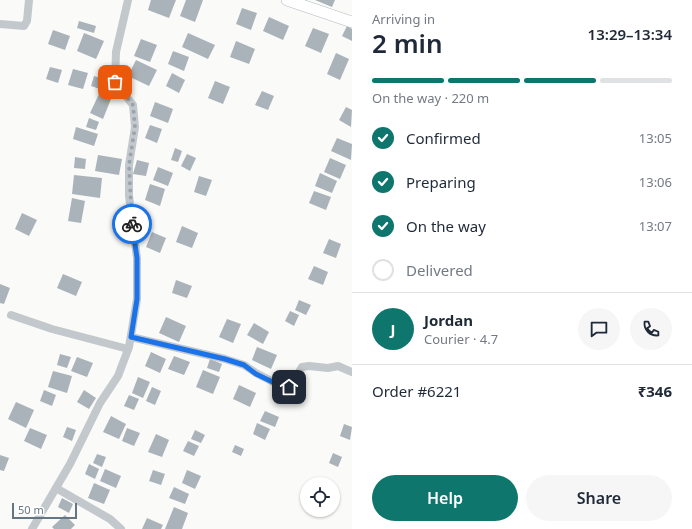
<!DOCTYPE html>
<html lang="en">
<head>
<meta charset="utf-8">
<style>
  :root { --surface:#fff; --page:#f6f6f7; --text:#1f2937; --muted:#747a83; --line:#e0e1e3; --accent:#0f766e }
  body { margin:0; font-family:"Noto Sans",sans-serif; background:var(--page); color:var(--text); height:100vh; display:flex; flex-direction:column; font-size:15px; white-space:nowrap }
  * { box-sizing:border-box; margin:0 }
  p { font-size:13px; color:var(--muted) }
  .icon { flex:none; width:22px; height:22px; fill:none; stroke:currentColor; stroke-width:2; stroke-linecap:round; stroke-linejoin:round }
  .map { position:relative; flex:1; overflow:hidden }
  .side { display:flex; flex-direction:column; background:var(--surface); width:340px }
  .side>* { flex:none }
  .fabs { position:absolute; left:300px; top:477px; display:grid; gap:8px }
  .fabs a { display:grid; place-items:center; width:40px; height:40px; border-radius:50%; background:var(--surface); box-shadow:0 1px 3px #0004; font-size:20px }
  .scale { position:absolute; left:12px; bottom:10px; width:65px; box-sizing:border-box; padding-left:4px; border:2px solid #657683; border-top:0; font-size:11px; line-height:14px; white-space:nowrap; color:#657683; -webkit-text-stroke:3px #fff; paint-order:stroke }
  .pin { position:absolute; display:grid; place-items:center; width:34px; height:34px; color:#fff; margin:-17px; border-radius:8px; box-shadow:0 2px 6px #0006 }
  .courier { position:absolute; display:grid; place-items:center; width:40px; height:40px; margin:-20px; border:3px solid #1a73e8; border-radius:50%; background:#fff; color:#222; box-shadow:0 1px 5px #0007 }
  .overview em { font-style:normal; font-weight:600 }
  .overview div { display:flex; flex-direction:column-reverse }
  .overview { display:flex; align-items:center; justify-content:space-between; height:68px; padding:0 20px }
  h1 { font-size:26px; font-weight:600; line-height:30px }
  .bar { display:grid; grid-template-columns:repeat(4,1fr); gap:6px 4px; align-content:center; height:48px; padding:0 20px }
  .bar i { height:5px; border-radius:3px; background:var(--line) }
  .bar .active { background:var(--accent) }
  .bar p { grid-column:span 4 }
  .line { display:flex; align-items:center; gap:10px; padding:0 20px; border-top:1px solid var(--line) }
  .line div { flex:1 }
  .round { display:grid; place-items:center; flex:none; width:42px; height:42px; border-radius:21px; background:var(--page) }
  ol { padding:0 20px; list-style:none }
  li { display:flex; align-items:center; gap:12px; height:44px }
  li p { margin-inline-start:auto }
  li .icon { padding:4px; border-radius:50%; background:var(--accent); color:#fff; stroke-width:4 }
  li:last-child { color:var(--muted) }
  li i { width:22px; height:22px; border:2px solid var(--line); border-radius:50% }
  .action { display:flex; gap:8px; margin-top:auto; padding:8px 20px }
  .action a { flex:1; height:46px; border-radius:24px; background:var(--accent); color:#fff; font-size:16px; font-weight:600; line-height:46px; text-align:center }
  .action a+a { background:var(--page); color:var(--text) }
  main { display:flex; flex:1; min-height:0 }
  .map>svg:first-child { display:block }
  .building { fill:#aab3b9 }
  .lines { fill:none; stroke-linecap:round; stroke-linejoin:round }
  .secondary-casing { stroke:#b3babf; stroke-width:12 }
  .minor { stroke:#c3c8cc; stroke-width:8 }
  .secondary { stroke:#fff; stroke-width:11 }
  .done { stroke:#99a4ac; stroke-width:4; stroke-dasharray:0 7.2 }
  .route { stroke:#1a73e8; stroke-width:5 }
</style>
</head>
<body>
<main>
<div class="map">
<svg width="352" height="529" viewBox="0 0 352 529">
  <rect width="100%" height="100%" fill="#fafaf8"/>
  <g class="building">
    <path d="M151,0H176L169,18L148,10Z"/>
    <path d="M186,0H203L195,22L180,16Z"/>
    <path d="M315,0H335L332,7Z"/>
    <path d="M242,8L257,13L251,30L236,24Z"/>
    <path d="M269,17L289,26L283,40L263,31Z"/>
    <path d="M79,21L96,26L94,33L77,28Z"/>
    <path d="M347,26L352,29V41L342,36Z"/>
    <path d="M313,28L329,34L321,53L305,46Z"/>
    <path d="M53,30L70,36L65,50L48,44Z"/>
    <path d="M84,33L104,41L96,59L77,51Z"/>
    <path d="M188,33L215,45L208,59L182,47Z"/>
    <path d="M141,39L157,45L150,62L134,56Z"/>
    <path d="M236,41L255,49L249,64L230,57Z"/>
    <path d="M173,51L189,57L184,71L168,64Z"/>
    <path d="M336,53L349,59L340,80L327,74Z"/>
    <path d="M136,60L157,70L149,86L128,76Z"/>
    <path d="M50,67L62,70L58,83L46,79Z"/>
    <path d="M73,69L88,73L83,89L68,85Z"/>
    <path d="M172,73L185,80L179,93L166,86Z"/>
    <path d="M94,76L110,81L106,91L91,86Z"/>
    <path d="M215,81L230,87L223,104L208,98Z"/>
    <path d="M262,91L274,96L268,110L255,105Z"/>
    <path d="M99,94L111,99L103,119L90,113Z"/>
    <path d="M155,102L173,109L168,123L150,116Z"/>
    <path d="M346,107L352,110L351,127L339,120Z"/>
    <path d="M89,118L99,122L96,130L86,127Z"/>
    <path d="M150,125L162,129L157,143L145,138Z"/>
    <path d="M76,127L98,134L94,146L73,139Z"/>
    <path d="M337,138L352,144L351,160L331,151Z"/>
    <path d="M175,148L182,151L178,162L171,160Z"/>
    <path d="M187,154L196,158L190,171L181,166Z"/>
    <path d="M98,155L122,159L119,175L95,171Z"/>
    <path d="M75,157L86,159L85,169L74,168Z"/>
    <path d="M330,158L346,165L340,179L324,172Z"/>
    <path d="M137,160L149,163L146,176L133,174Z"/>
    <path d="M158,167L173,173L168,186L153,180Z"/>
    <path d="M320,173L337,181L332,193L315,186Z"/>
    <path d="M74,175L102,178L100,198L72,194Z"/>
    <path d="M199,176L212,180L206,196L194,192Z"/>
    <path d="M150,184L165,189L160,206L145,200Z"/>
    <path d="M314,191L331,197L326,210L309,203Z"/>
    <path d="M72,198L85,201L81,223L68,221Z"/>
    <path d="M22,213L37,220L29,236L15,229Z"/>
    <path d="M182,226L198,233L192,248L176,242Z"/>
    <path d="M152,232L166,238L160,253L146,247Z"/>
    <path d="M329,239L341,244L336,258L323,253Z"/>
    <path d="M314,266L328,272L323,285L308,279Z"/>
    <path d="M63,274L82,282L76,296L57,288Z"/>
    <path d="M176,280L192,286L187,298L172,293Z"/>
    <path d="M0,284L10,288L4,304L0,303Z"/>
    <path d="M299,300L311,305L306,315L295,310Z"/>
    <path d="M290,311L299,315L294,326L285,321Z"/>
    <path d="M166,317L186,326L179,342L159,333Z"/>
    <path d="M227,319L241,324L233,343L219,337Z"/>
    <path d="M254,323L269,332L263,344L247,335Z"/>
    <path d="M257,347L277,355L271,369L252,360Z"/>
    <path d="M151,352L166,359L160,373L145,366Z"/>
    <path d="M60,354L71,357L67,368L57,365Z"/>
    <path d="M174,356L190,362L184,375L168,369Z"/>
    <path d="M77,357L93,363L87,377L71,371Z"/>
    <path d="M210,359L222,364L219,372L207,368Z"/>
    <path d="M203,370L220,377L213,394L196,387Z"/>
    <path d="M53,371L72,376L67,393L48,387Z"/>
    <path d="M138,377L150,382L143,398L132,393Z"/>
    <path d="M239,385L256,393L250,407L233,399Z"/>
    <path d="M152,387L161,391L155,405L146,401Z"/>
    <path d="M44,390L56,395L52,406L40,401Z"/>
    <path d="M84,390L96,398L89,409L77,402Z"/>
    <path d="M129,395L139,399L134,410L124,406Z"/>
    <path d="M16,402L34,410L26,428L8,419Z"/>
    <path d="M265,411L279,417L275,427L260,421Z"/>
    <path d="M111,416L126,424L119,439L103,432Z"/>
    <path d="M257,423L270,429L265,440L253,434Z"/>
    <path d="M344,424L352,427L350,440L340,436Z"/>
    <path d="M67,427L76,430L72,441L63,437Z"/>
    <path d="M30,428L47,435L41,449L24,441Z"/>
    <path d="M127,428L140,433L134,446L122,441Z"/>
    <path d="M195,430L205,435L201,443L191,439Z"/>
    <path d="M156,434L169,440L162,457L148,452Z"/>
    <path d="M188,441L199,446L194,456L183,451Z"/>
    <path d="M235,445L244,449L241,456L232,452Z"/>
    <path d="M333,453L342,457L338,467L329,463Z"/>
    <path d="M97,454L106,457L102,467L93,463Z"/>
    <path d="M0,455L9,458L4,471L0,470Z"/>
    <path d="M89,464L99,469L95,479L85,474Z"/>
    <path d="M105,469L121,476L116,488L100,481Z"/>
    <path d="M153,470L165,474L161,485L149,481Z"/>
    <path d="M187,470L201,476L195,489L182,483Z"/>
    <path d="M94,483L110,490L104,504L88,498Z"/>
    <path d="M174,487L189,494L185,504L169,498Z"/>
    <path d="M62,498L73,504L69,513L58,507Z"/>
    <path d="M174,507L188,513L182,529H165Z"/>
    <path d="M65,515L75,525L71,529H54L52,527Z"/>
    <path d="M147,518L163,525L161,529H142Z"/>
  </g>
  <g class="lines">
    <defs>
      <path id="secondary" d="M287,0L352,22"/>
    </defs>
    <use href="#secondary" class="secondary-casing"/>
    <g class="minor">
      <path d="M0,24L24,26L27,21L29,0"/>
      <path d="M11,315L52,329L128,349"/>
      <path d="M131,337L225,359L244,365L256,373L285,388L292,384L302,367L309,366L328,368L338,366L352,372"/>
      <path d="M56,488L110,519L121,529"/>
      <path d="M32,529L70,464L100,403L118,376L129,347L137,299V258L129,196V165L135,127L133,105L115,82L116,52L128,0"/>
    </g>
    <use href="#secondary" class="secondary"/>
  </g>
  <g class="lines">
    <path class="done" d="M115,82L133,105L135,127L129,165L132,224"/>
    <path class="route" d="M132,224L137,258V299L131,337L225,359L244,365L256,374L285,388L289,387"/>
  </g>
</svg>
<div class="fabs">
<a><svg class="icon" aria-label="locate" viewBox="0 0 24 24"><circle cx="12" cy="12" r="6"/><path d="M12 2v4M12 18v4M2 12h4M18 12h4"/></svg></a>
</div>
<div class="scale">50 m</div>
<div class="pin" style="left:115px;top:82px;background:#ea580c"><svg class="icon" aria-label="bag" viewBox="0 0 24 24"><path d="M5 8h14l-1 12H6zM9 8a3 3 0 0 1 6 0"/></svg></div>
<div class="pin" style="left:289px;top:387px;background:#1f2937"><svg class="icon" aria-label="home" viewBox="0 0 24 24"><path d="M3 11l9-7 9 7M6 9v11h12V9"/></svg></div>
<div class="courier" style="left:132px;top:224px"><svg class="icon" aria-label="bike" viewBox="0 0 24 24"><circle cx="6" cy="16" r="4"/><circle cx="18" cy="16" r="4"/><path d="M6 16l4-8h5l3 8M10 8l3 8H6M13 5h3"/></svg></div>
</div>
<section class="side">
<div class="overview"><div><h1>2 min</h1><p>Arriving in</p></div><em>13:29–13:34</em></div>
<div class="bar"><i class="active"></i><i class="active"></i><i class="active"></i><i></i><p>On the way · 220 m</p></div>
<ol>
<li><svg class="icon" aria-label="check" viewBox="0 0 24 24"><path d="M5 12l5 5 9-10"/></svg>Confirmed<p>13:05</p></li>
<li><svg class="icon" aria-label="check" viewBox="0 0 24 24"><path d="M5 12l5 5 9-10"/></svg>Preparing<p>13:06</p></li>
<li><svg class="icon" aria-label="check" viewBox="0 0 24 24"><path d="M5 12l5 5 9-10"/></svg>On the way<p>13:07</p></li>
<li><i></i>Delivered</li>
</ol>
<div class="line" style="height:72px"><b class="round" style="background:var(--accent);color:#fff">J</b><div><b>Jordan</b><p>Courier · 4.7</p></div><a class="round"><svg class="icon" aria-label="chat" viewBox="0 0 24 24"><path d="M4 5h16v11H9l-5 4z"/></svg></a><a class="round"><svg class="icon" aria-label="phone" viewBox="0 0 24 24"><path d="M5 4h4l2 5-3 2q2 4 5 5l2-3 5 2v4C11 20 4 13 5 4z"/></svg></a></div>
<div class="line" style="height:52px"><div>Order #6221</div><b>₹346</b></div>
<div class="action"><a>Help</a><a>Share</a></div>
</section>
</main>
</body>
</html>
